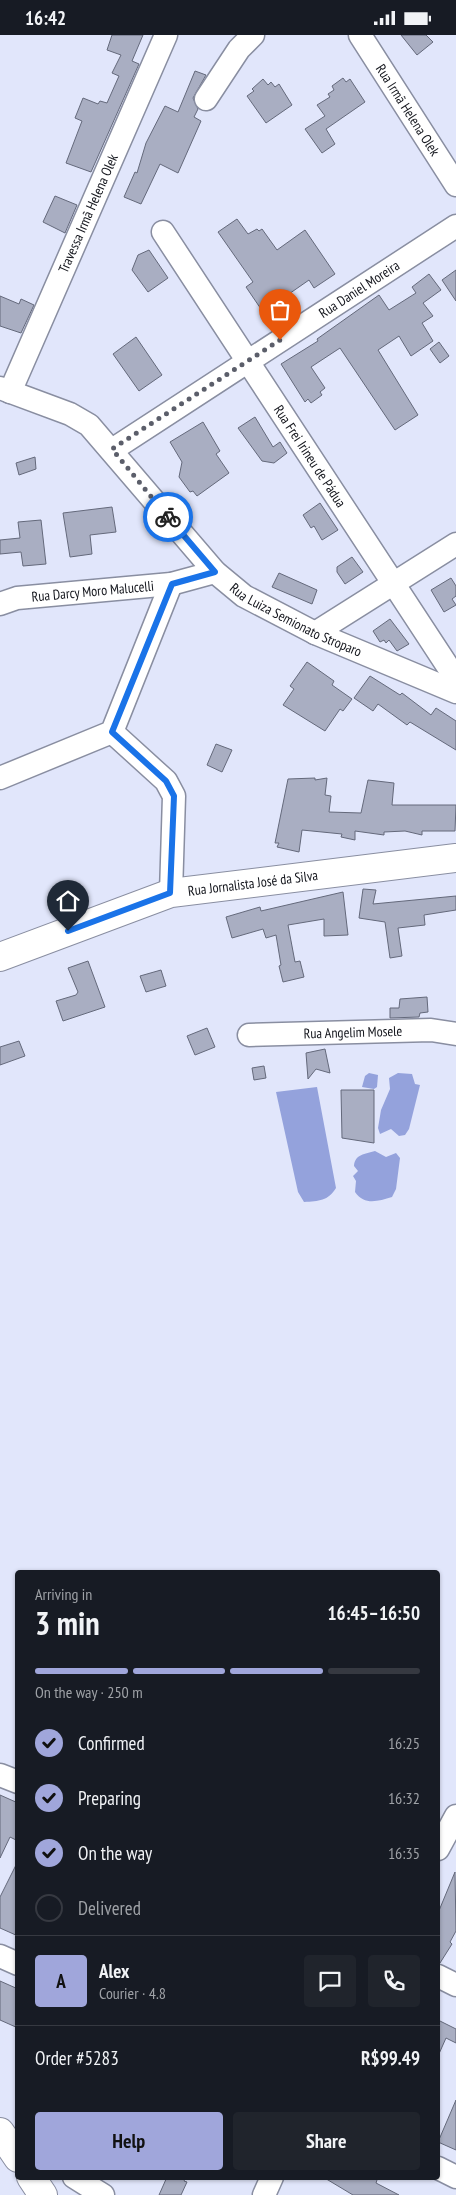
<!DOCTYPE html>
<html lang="en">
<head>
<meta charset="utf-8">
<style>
  :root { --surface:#171b24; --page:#20242c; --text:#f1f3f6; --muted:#9ea1a6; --line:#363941; --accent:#a0a6db }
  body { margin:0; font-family:"PT Sans Narrow",sans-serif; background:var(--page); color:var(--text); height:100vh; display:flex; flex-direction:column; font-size:19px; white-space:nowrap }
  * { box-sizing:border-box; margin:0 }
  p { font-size:16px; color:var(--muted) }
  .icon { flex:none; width:28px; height:28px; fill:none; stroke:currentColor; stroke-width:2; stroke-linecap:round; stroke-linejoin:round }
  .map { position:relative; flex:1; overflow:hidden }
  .drawer { position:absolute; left:15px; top:1535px; width:425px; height:610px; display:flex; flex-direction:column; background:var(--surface); border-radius:5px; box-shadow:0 1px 4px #0004 }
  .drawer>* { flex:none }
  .pin { position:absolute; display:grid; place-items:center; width:42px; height:42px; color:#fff; margin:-51px -21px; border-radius:50% 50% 50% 0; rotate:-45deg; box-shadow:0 0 5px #0007 }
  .pin .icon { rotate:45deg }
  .courier { position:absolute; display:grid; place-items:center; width:50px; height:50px; margin:-25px; border:4px solid #1a73e8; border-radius:50%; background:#fff; color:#222; box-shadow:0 1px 6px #0007 }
  .summary em { font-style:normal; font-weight:800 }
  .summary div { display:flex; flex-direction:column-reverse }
  .summary { display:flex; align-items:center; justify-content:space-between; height:85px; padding:0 20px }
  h1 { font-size:32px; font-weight:800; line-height:38px }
  .bar { display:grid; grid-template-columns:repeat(4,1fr); gap:8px 5px; align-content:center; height:60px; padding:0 20px }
  .bar i { height:6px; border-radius:4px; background:var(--line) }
  .bar .current { background:var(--accent) }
  .bar p { grid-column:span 4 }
  .line { display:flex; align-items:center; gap:12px; padding:0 20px; border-top:1px solid var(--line) }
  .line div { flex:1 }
  .round { display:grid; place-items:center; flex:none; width:52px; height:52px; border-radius:5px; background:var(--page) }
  ol { padding:0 20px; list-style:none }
  li { display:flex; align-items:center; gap:15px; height:55px }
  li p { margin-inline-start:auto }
  li .icon { padding:5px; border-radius:50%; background:var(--accent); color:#111; stroke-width:4 }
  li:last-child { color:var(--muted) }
  li i { width:28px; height:28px; border:2px solid var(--line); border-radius:50% }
  .primary-button { display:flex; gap:10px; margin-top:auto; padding:10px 20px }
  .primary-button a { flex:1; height:58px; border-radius:5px; background:var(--accent); color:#111; font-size:20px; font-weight:800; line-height:58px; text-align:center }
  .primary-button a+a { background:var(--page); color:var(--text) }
  .status { display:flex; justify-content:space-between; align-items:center; height:35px; padding:0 25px; background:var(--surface); direction:ltr }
  .status svg { height:14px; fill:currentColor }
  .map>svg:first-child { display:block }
  .water { fill:#94a2dc }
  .building { fill:#a9aec2; stroke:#64697b }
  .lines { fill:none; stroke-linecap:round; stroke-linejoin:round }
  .minor-casing { stroke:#898ea1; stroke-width:25 }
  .major-casing { stroke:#898ea1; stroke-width:30 }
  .highway-casing { stroke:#898ea1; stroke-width:30 }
  .minor { stroke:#fff; stroke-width:22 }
  .major { stroke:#fff; stroke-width:28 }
  .highway { stroke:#fff; stroke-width:28 }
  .done { stroke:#5b5e6a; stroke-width:5; stroke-dasharray:0 9 }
  .route { stroke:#1a73e8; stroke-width:6 }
  .labels { text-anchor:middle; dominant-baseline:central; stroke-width:5; stroke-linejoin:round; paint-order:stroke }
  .street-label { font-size:14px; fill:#13151c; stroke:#e1e6fb }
</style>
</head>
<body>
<div class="status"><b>16:42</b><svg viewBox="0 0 49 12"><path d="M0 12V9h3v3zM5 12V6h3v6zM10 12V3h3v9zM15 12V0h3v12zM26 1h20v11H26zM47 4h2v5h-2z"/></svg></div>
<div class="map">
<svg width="456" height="2160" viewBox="0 0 456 2160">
  <rect width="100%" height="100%" fill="#e1e6fb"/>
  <g class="water">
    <path d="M369,1038L378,1040L377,1052L374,1054L362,1052L365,1041Z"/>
    <path d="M398,1038L412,1039L415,1049L420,1050L409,1094L405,1100L399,1101L391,1094L380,1099L378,1093L381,1075L390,1054L389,1043Z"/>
    <path d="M317,1052L336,1153C328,1166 319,1166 304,1167L298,1157L276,1057Z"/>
    <path d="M375,1116L386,1122L396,1118L400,1123L396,1154L392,1162C378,1166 365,1171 355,1157L356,1146L353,1141L358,1136L354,1131C355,1119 365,1119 375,1116Z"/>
  </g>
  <g class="building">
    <path d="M112,0H143L132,26L139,29L91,137L66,128L82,86L75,83L83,63L98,69L100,66L107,68L119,41L112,38L121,20L107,15Z"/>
    <path d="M401,0H426L433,7L417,20Z"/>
    <path d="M195,36L206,40L193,63L198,74L194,82L201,86L178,138L160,129L141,169L124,162L135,137L137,138L146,108L165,71L178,77Z"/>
    <path d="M343,43L346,47L350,44L365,67L326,94L335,109L322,118L305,94L325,81L317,70L330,62L328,59L334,55L332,51Z"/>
    <path d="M263,44L268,50L271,47L275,52L279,49L292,70L266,88L247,61L254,56L252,54Z"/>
    <path d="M55,161L77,170L65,198L43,187Z"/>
    <path d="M237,184L248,199L257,194L259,196L262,194L277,215L305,195L335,239L314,253L309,245L263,277L246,252L253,247L218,197Z"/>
    <path d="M149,215L168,243L148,257L132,235L138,220Z"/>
    <path d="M456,235V266L442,245Z"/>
    <path d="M429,239L441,255L423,268L433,281L422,288L433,306L411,321L399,301L378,315L418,380L395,395L340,313L311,332L325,353L320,357L322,360L311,368L308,364L305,367L281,329L318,306L317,304L379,260L389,275L416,258L412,252Z"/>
    <path d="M0,261L19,269L21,264L34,270L21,298L0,291Z"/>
    <path d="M136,302L162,340L139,356L113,319Z"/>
    <path d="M439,307L449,321L440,328L430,314Z"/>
    <path d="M255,382L273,412L280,407L287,418L274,428L262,426L238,393Z"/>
    <path d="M203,387L220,416L216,419L229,438L197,461L193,456L190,457L179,442L182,427L170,407Z"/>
    <path d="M35,422L36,434L19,440L16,428Z"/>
    <path d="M320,468L338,495L322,505L314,491L311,493L303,480Z"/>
    <path d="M112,472L116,497L90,500L92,519L70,522L63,478Z"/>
    <path d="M41,485L46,529L23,531L21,517L0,519V505L20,503L18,487Z"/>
    <path d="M352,522L363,537L345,549L337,537V532Z"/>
    <path d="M279,538L317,555L312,569L272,552Z"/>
    <path d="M451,543L456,551V561L452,564L456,570L444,577L431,555Z"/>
    <path d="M390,584L409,609L397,616L389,605L386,608L384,605L380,607L373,596Z"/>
    <path d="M307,627L334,646L332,650L352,664L343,676L340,674L325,696L283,670L294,654L290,651Z"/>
    <path d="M370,641L400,660L402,658L431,680L436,673L456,686V715L410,687L407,690L378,669L373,676L354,663Z"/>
    <path d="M216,709L232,715L222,737L207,730Z"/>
    <path d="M315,743V745L327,743L325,760L331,761L329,777L361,778L368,745L394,748L392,770H456L455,796H422V800L405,796L384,797V800L355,796V805L341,802L342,799L302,795L299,817L277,812L279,808H275L288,744Z"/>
    <path d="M363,854L376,855L373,869L456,861V875L424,880L425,890L398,893L402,921L390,923L385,887L359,883Z"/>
    <path d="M343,857L348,900L324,901V884L288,890L295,927L300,926L304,942L283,947L279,931L281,930L276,900L266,903L263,894L232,903L226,882L260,872L261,876Z"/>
    <path d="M88,926L105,972L63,986L56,966L76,960L78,957L68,933Z"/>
    <path d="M161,935L166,951L146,957L140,941Z"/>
    <path d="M427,962L428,977L420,978L419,982L390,983V973H399L400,964Z"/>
    <path d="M207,993L215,1012L195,1020L187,1001Z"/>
    <path d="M19,1006L25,1021L0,1030V1012Z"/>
    <path d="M325,1014L330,1038L316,1034L308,1044L306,1018Z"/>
    <path d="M264,1031L266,1043L254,1045L252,1033Z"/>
    <path d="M341,1055H374V1108L342,1103Z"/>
    <path d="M0,1760L18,1768V1806L10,1802L0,1823Z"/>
    <path d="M18,1826V1901L0,1893V1862Z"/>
    <path d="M455,1837L456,1896L450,1907L452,1909L440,1928H438V1878Z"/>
    <path d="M0,1946L18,1954V1993L0,1985Z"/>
    <path d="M438,1985L456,1994V2008L446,2003L438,2021Z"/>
    <path d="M456,2065V2115L438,2107Z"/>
    <path d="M167,2142H186L184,2146L187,2147L181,2160H159Z"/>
    <path d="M323,2142H378L376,2148L399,2160H353Z"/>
  </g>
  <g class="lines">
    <defs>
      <g id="minor">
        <path id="s1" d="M360,0L456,150"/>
        <path d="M206,64L239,14L253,0"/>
        <path id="s2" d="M163,197L456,644"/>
        <path id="s3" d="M0,353L70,379L89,390L215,537L244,561L315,598L456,657"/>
        <path id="s4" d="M10,357L166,0"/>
        <path id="s5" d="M112,415L456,191"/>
        <path id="s6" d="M0,569L17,563L171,549L215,537"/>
        <path d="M315,598L456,509"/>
        <path d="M112,697L166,746L174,761L171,858"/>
        <path d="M0,743L112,697L171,549"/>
        <path id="s7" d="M249,1000L431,995L456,999"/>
        <path d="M0,1740L18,1747"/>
        <path d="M438,1814L456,1781"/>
        <path d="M0,1921L18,1929"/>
        <path d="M438,1941L456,1950"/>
        <path d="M438,2133L456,2142"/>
        <path d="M74,2142L103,2160"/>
        <path d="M264,2160L272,2142"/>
      </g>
      <g id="major">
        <path id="s8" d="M0,922L171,858L456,823"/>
      </g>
      <g id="highway">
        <path d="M0,2097L18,2123"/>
        <path d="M31,2142L43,2160"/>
      </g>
    </defs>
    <use href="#minor" class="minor-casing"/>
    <use href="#major" class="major-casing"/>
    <use href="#highway" class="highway-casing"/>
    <use href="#minor" class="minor"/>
    <use href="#major" class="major"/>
    <use href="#highway" class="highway"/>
  </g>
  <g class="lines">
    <path class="done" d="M168,482L112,414L280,305"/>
    <path class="route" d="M68,896L170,858L174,761L166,746L112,697L172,549L215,537L168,482"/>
  </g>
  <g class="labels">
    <g class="street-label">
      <text stroke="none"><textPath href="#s1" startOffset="89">Rua Irmã Helena Olek</textPath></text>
      <text stroke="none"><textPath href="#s4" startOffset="195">Travessa Irmã Helena Olek</textPath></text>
      <text stroke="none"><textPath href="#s5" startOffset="295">Rua Daniel Moreira</textPath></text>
      <text stroke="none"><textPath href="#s2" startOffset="268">Rua Frei Irineu de Pádua</textPath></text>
      <text stroke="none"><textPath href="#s6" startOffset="94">Rua Darcy Moro Malucelli</textPath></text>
      <text stroke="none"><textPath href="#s3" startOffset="385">Rua Luiza Semionato Stroparo</textPath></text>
      <text stroke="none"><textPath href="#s8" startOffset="265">Rua Jornalista José da Silva</textPath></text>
      <text stroke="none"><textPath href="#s7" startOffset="104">Rua Angelim Mosele</textPath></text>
    </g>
  </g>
</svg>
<div class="pin" style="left:280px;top:305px;background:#ea580c"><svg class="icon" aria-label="bag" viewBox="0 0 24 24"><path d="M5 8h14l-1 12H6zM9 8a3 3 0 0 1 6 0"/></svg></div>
<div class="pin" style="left:68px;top:896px;background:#1f2937"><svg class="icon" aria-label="home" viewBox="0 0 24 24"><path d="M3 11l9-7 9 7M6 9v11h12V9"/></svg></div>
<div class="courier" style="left:168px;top:482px"><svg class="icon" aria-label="bike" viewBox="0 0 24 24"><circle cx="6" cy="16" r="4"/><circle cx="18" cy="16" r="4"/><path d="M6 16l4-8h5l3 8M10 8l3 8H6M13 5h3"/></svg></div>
<section class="drawer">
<div class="summary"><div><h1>3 min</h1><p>Arriving in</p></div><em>16:45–16:50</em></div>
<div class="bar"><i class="current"></i><i class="current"></i><i class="current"></i><i></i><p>On the way · 250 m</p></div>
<ol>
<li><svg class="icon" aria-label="check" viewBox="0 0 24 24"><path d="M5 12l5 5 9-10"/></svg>Confirmed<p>16:25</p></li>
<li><svg class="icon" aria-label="check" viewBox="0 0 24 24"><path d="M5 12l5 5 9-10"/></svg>Preparing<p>16:32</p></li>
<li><svg class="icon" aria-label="check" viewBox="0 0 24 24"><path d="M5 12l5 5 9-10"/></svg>On the way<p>16:35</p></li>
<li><i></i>Delivered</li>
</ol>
<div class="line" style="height:90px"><b class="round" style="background:var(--accent);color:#111">A</b><div><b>Alex</b><p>Courier · 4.8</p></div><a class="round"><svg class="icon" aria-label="chat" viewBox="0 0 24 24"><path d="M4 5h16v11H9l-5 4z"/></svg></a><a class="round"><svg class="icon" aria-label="phone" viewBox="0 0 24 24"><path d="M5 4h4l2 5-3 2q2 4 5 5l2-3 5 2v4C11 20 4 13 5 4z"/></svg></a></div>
<div class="line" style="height:65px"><div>Order #5283</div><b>R$99.49</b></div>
<div class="primary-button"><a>Help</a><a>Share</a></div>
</section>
</div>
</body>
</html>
